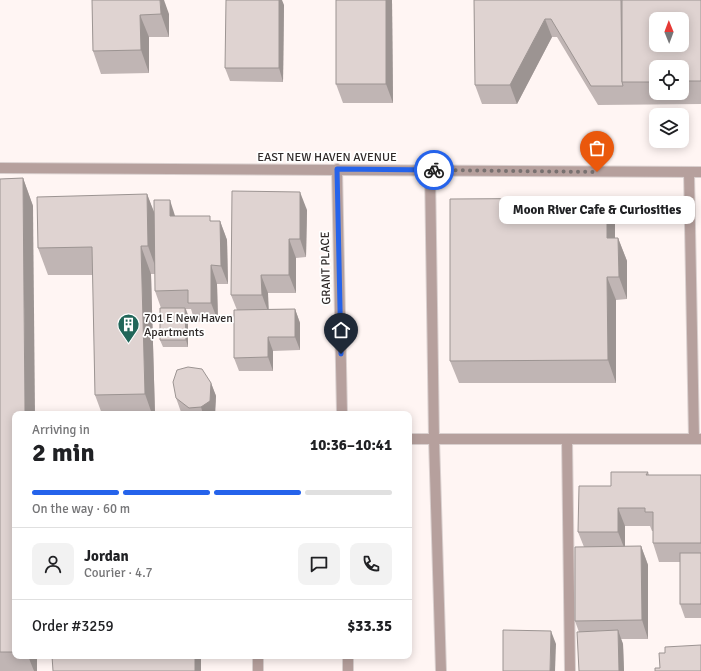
<!DOCTYPE html>
<html lang="en">
<head>
<meta charset="utf-8">
<style>
  :root { --surface:#fff; --page:#f2f2f2; --text:#202124; --muted:#757577; --line:#e0e0e0; --accent:#2563eb }
  body { margin:0; font-family:Signika,sans-serif; background:var(--page); color:var(--text); height:100vh; display:flex; flex-direction:column; font-size:15px; white-space:nowrap }
  * { box-sizing:border-box; margin:0 }
  p { font-size:13px; color:var(--muted) }
  .icon { flex:none; width:22px; height:22px; fill:none; stroke:currentColor; stroke-width:2; stroke-linecap:round; stroke-linejoin:round }
  .map { position:relative; flex:1; overflow:hidden }
  .drawer { position:absolute; left:12px; top:411px; width:400px; height:248px; display:flex; flex-direction:column; background:var(--surface); border-radius:8px; box-shadow:0 2px 10px #0003 }
  .drawer>* { flex:none }
  .needle { width:26px; rotate:359deg }
  .fabs { position:absolute; left:649px; top:12px; display:grid; gap:8px }
  .fabs a { display:grid; place-items:center; width:40px; height:40px; border-radius:8px; background:var(--surface); box-shadow:0 2px 10px #0003; font-size:20px }
  .pin { position:absolute; display:grid; place-items:center; width:34px; height:34px; color:#fff; margin:-41px -17px; border-radius:50% 50% 50% 0; rotate:-45deg; box-shadow:0 0 4px #0007 }
  .pin .icon { rotate:45deg }
  .courier { position:absolute; display:grid; place-items:center; width:40px; height:40px; margin:-20px; border:3px solid #2563eb; border-radius:50%; background:#fff; color:#222; box-shadow:0 1px 5px #0007 }
  .bubble { position:absolute; height:28px; border-radius:8px; background:var(--surface); box-shadow:0 2px 10px #0003; font-size:13px; font-weight:800; line-height:28px; text-align:center }
  .headline em { font-style:normal; font-weight:800 }
  .headline div { display:flex; flex-direction:column-reverse }
  .headline { display:flex; align-items:center; justify-content:space-between; height:68px; padding:0 20px }
  h1 { font-size:26px; font-weight:800; line-height:30px }
  .bar { display:grid; grid-template-columns:repeat(4,1fr); gap:6px 4px; align-content:center; height:48px; padding:0 20px }
  .bar i { height:5px; border-radius:3px; background:var(--line) }
  .bar .current { background:var(--accent) }
  .bar p { grid-column:span 4 }
  .line { display:flex; align-items:center; gap:10px; padding:0 20px; border-top:1px solid var(--line) }
  .line div { flex:1 }
  .round { display:grid; place-items:center; flex:none; width:42px; height:42px; border-radius:8px; background:var(--page) }
  .map>svg:first-child { display:block }
  .lines { fill:none; stroke-linecap:round; stroke-linejoin:round }
  .service-casing { stroke:#dad0cf; stroke-width:12 }
  .minor-casing { stroke:#dad0cf; stroke-width:12 }
  .tertiary-casing { stroke:#dad0cf; stroke-width:12 }
  .service { stroke:#b6a09d; stroke-width:10 }
  .minor { stroke:#b6a09d; stroke-width:10 }
  .tertiary { stroke:#b6a09d; stroke-width:10 }
  .wall { fill:#c0b5b4; fill-rule:evenodd }
  .shaded-wall { fill:#9c9492 }
  .building { fill:#dfd3d1; stroke:#9c9492; fill-rule:evenodd }
  .done { stroke:#787170; stroke-width:4; stroke-dasharray:0 7.2 }
  .route { stroke:#2563eb; stroke-width:5 }
  .labels { text-anchor:middle; dominant-baseline:central; stroke-width:3.5; stroke-linejoin:round; paint-order:stroke }
  .street-label { font-size:12px; fill:#2f2a29; stroke:#fff }
  .poi-label { font-size:12px; fill:#2f2a29; stroke:#fff; text-anchor:start }
</style>
</head>
<body>
<div class="map">
<svg width="701" height="671" viewBox="0 0 701 671">
  <rect width="100%" height="100%" fill="#fff5f3"/>
  <g class="lines">
    <defs>
      <g id="service">
        <path d="M430,170L434,439L441,671"/>
        <path d="M689,172L694,439"/>
        <path d="M409,439H701"/>
        <path d="M567,439L570,671"/>
        <path d="M258,656V671"/>
      </g>
      <g id="minor">
        <path d="M337,169L342,414"/>
        <path d="M348,656V671"/>
      </g>
      <path id="tertiary" d="M0,168L701,172"/>
    </defs>
    <use href="#service" class="service-casing"/>
    <use href="#minor" class="minor-casing"/>
    <use href="#tertiary" class="tertiary-casing"/>
    <use href="#service" class="service"/>
    <use href="#minor" class="minor"/>
    <use href="#tertiary" class="tertiary"/>
  </g>
  <g class="wall">
    <path d="M92,0L169,14V37H149V73L101,74L93,51Z"/>
    <path d="M392,0L393,103H343L336,84Z"/>
    <path d="M474,0H701V104L598,105L557,37H552L517,104H482L475,85ZM656,67H682V93H656Z"/>
    <path d="M284,5L283,82L230,81L225,68Z"/>
    <path d="M23,178L33,206L15,414V656H37V671H0V179Z"/>
    <path d="M147,194L154,213L212,221H220L227,240L228,284H217L218,321L195,322L191,309H186L188,315V347H163L160,340L161,308L155,291V274H151L155,414H102L95,395L93,275H48L38,248Z"/>
    <path d="M607,198L615,221V238H618L627,261V299L616,300V383H459L450,361Z"/>
    <path d="M307,210L306,257L296,258V293H268V309H295L300,323V350L273,351V371H239L234,358L237,310L231,295Z"/>
    <path d="M211,383L216,396L215,414H184L181,412L176,398Z"/>
    <path d="M648,472L649,475H701V618H685L680,604V562H659L653,543V531H652L650,526H625V547L641,546L648,565V639H621L623,644L624,671H579V632L575,621L584,547L578,532L611,486Z"/>
  </g>
  <g class="shaded-wall">
    <path d="M160,0H164L169,14V37L161,14Z"/>
    <path d="M277,0H282L284,5L283,82L279,68Z"/>
    <path d="M386,0H392L393,103L386,84Z"/>
    <path d="M140,15L149,37V73L141,50Z"/>
    <path d="M545,19L552,37L517,104L510,85Z"/>
    <path d="M23,178L33,206L35,414H25Z"/>
    <path d="M300,192L307,210L306,257L300,239Z"/>
    <path d="M147,194L158,222V274L148,246Z"/>
    <path d="M607,198L615,221V261L607,238Z"/>
    <path d="M170,200L176,219L170,216Z"/>
    <path d="M220,221L227,240L228,284L221,266Z"/>
    <path d="M618,238L627,261V299L619,277Z"/>
    <path d="M289,239L296,258V293L289,275Z"/>
    <path d="M141,246L151,274L155,414H152L145,394Z"/>
    <path d="M211,265L217,284L218,321L211,303Z"/>
    <path d="M261,275L268,293L269,314L262,295Z"/>
    <path d="M607,277L616,300V383L608,360Z"/>
    <path d="M185,308L188,315V347L186,340Z"/>
    <path d="M295,309L300,323V350L295,337Z"/>
    <path d="M268,337L273,351V371L268,357Z"/>
    <path d="M211,383L216,396L215,414H203L201,407Z"/>
    <path d="M618,508L625,526V550L618,532Z"/>
    <path d="M641,546L648,565V639L642,620Z"/>
    <path d="M618,630L623,644L624,671H619Z"/>
    <path d="M551,631L556,644L555,671H550Z"/>
    <path d="M28,656H37V671H34Z"/>
    <rect x="195" y="656" width="6" height="15"/>
  </g>
  <g class="building">
    <path d="M92,0H160L161,14L140,15L141,50L93,51Z"/>
    <path d="M226,0H279V68H225Z"/>
    <rect x="336" y="0" width="50" height="84"/>
    <path d="M474,0H621L622,82L623,86H591L551,19H545L510,85H475Z"/>
    <path d="M622,0H701V81H682V67H656V82H622ZM656,19H682V45H656Z"/>
    <path d="M23,178L25,414H15V652H0V179Z"/>
    <path d="M232,191L300,192V239H289V275H261L262,295H231Z"/>
    <path d="M147,194L148,246H141L145,394L95,395L92,247L38,248L37,197Z"/>
    <path d="M607,198V238H618L619,277H607L608,360L450,361V199Z"/>
    <path d="M154,200H170V216H210V221H220L221,266L211,265V303H188V290L155,291Z"/>
    <path d="M160,308H185L186,340H160Z"/>
    <path d="M295,309V337H268V357L234,358V310Z"/>
    <path d="M188,367L202,369L211,383L210,401L201,407L189,408L176,398L173,382L177,370Z"/>
    <path d="M611,472H648L646,475H701V543H653V512H645V508H618V532H578L579,486H611Z"/>
    <path d="M641,546L642,620L575,621V547Z"/>
    <rect x="680" y="553" width="21" height="51"/>
    <path d="M503,630L551,631L550,671H503Z"/>
    <path d="M618,630L619,671H579L577,632Z"/>
    <path d="M701,645V671H655V668H660L659,653H665V647Z"/>
    <path d="M52,656H195V671H53Z"/>
  </g>
  <g class="lines">
    <path class="done" d="M434,170L597,172"/>
    <path class="route" d="M341,354L337,169L434,170"/>
  </g>
  <defs>
    <symbol id="building-pin" viewBox="-11 -11 22 30"><path d="M0 17L-7.5 6A9.5 9.5 0 1 1 7.5 6Z" fill="#216659" stroke="#fff"/><path d="M-4-6H4V6H1V3H-1V6H-4ZM-2.5-4.3h1.7v1.8h-1.7ZM.8-4.3h1.7v1.8H.8ZM-2.5-1h1.7V.8h-1.7ZM.8-1h1.7V.8H.8Z" fill="#fff"/></symbol>
  </defs>
  <g fill-rule="evenodd">
    <use href="#building-pin" x="116" y="312" width="25" height="34"/>
  </g>
  <g class="labels">
    <g class="street-label">
      <text x="327" y="157">EAST NEW HAVEN AVENUE</text>
      <text transform="translate(326 268) rotate(-91)">GRANT PLACE</text>
    </g>
    <g class="poi-label">
      <text x="144" y="318">701 E New Haven<tspan x="144" dy="14">Apartments</tspan></text>
    </g>
  </g>
</svg>
<div class="fabs">
<a><svg class="needle" viewBox="-14 -14 28 28"><path d="M0-13l5 13h-10z" fill="#e53935"/><path d="M0 13l5-13h-10z" fill="#757577"/></svg></a>
<a><svg class="icon" aria-label="locate" viewBox="0 0 24 24"><circle cx="12" cy="12" r="6"/><path d="M12 2v4M12 18v4M2 12h4M18 12h4"/></svg></a>
<a><svg class="icon" aria-label="layers" viewBox="0 0 24 24"><path d="M12 4l9 5-9 5-9-5zM3 14l9 5 9-5"/></svg></a>
</div>
<div class="pin" style="left:597px;top:172px;background:#ea580c"><svg class="icon" aria-label="bag" viewBox="0 0 24 24"><path d="M5 8h14l-1 12H6zM9 8a3 3 0 0 1 6 0"/></svg></div>
<div class="pin" style="left:341px;top:354px;background:#1f2937"><svg class="icon" aria-label="home" viewBox="0 0 24 24"><path d="M3 11l9-7 9 7M6 9v11h12V9"/></svg></div>
<div class="courier" style="left:434px;top:170px"><svg class="icon" aria-label="bike" viewBox="0 0 24 24"><circle cx="6" cy="16" r="4"/><circle cx="18" cy="16" r="4"/><path d="M6 16l4-8h5l3 8M10 8l3 8H6M13 5h3"/></svg></div>
<div class="bubble" style="left:499px;top:196px;width:196px">Moon River Cafe &amp; Curiosities</div>
<section class="drawer">
<div class="headline"><div><h1>2 min</h1><p>Arriving in</p></div><em>10:36–10:41</em></div>
<div class="bar"><i class="current"></i><i class="current"></i><i class="current"></i><i></i><p>On the way · 60 m</p></div>
<div class="line" style="height:72px"><a class="round"><svg class="icon" aria-label="person" viewBox="0 0 24 24"><circle cx="12" cy="8" r="4"/><path d="M4 21q1-7 8-7t8 7"/></svg></a><div><b>Jordan</b><p>Courier · 4.7</p></div><a class="round"><svg class="icon" aria-label="chat" viewBox="0 0 24 24"><path d="M4 5h16v11H9l-5 4z"/></svg></a><a class="round"><svg class="icon" aria-label="phone" viewBox="0 0 24 24"><path d="M5 4h4l2 5-3 2q2 4 5 5l2-3 5 2v4C11 20 4 13 5 4z"/></svg></a></div>
<div class="line" style="height:52px"><div>Order #3259</div><b>$33.35</b></div>
</section>
</div>
</body>
</html>
